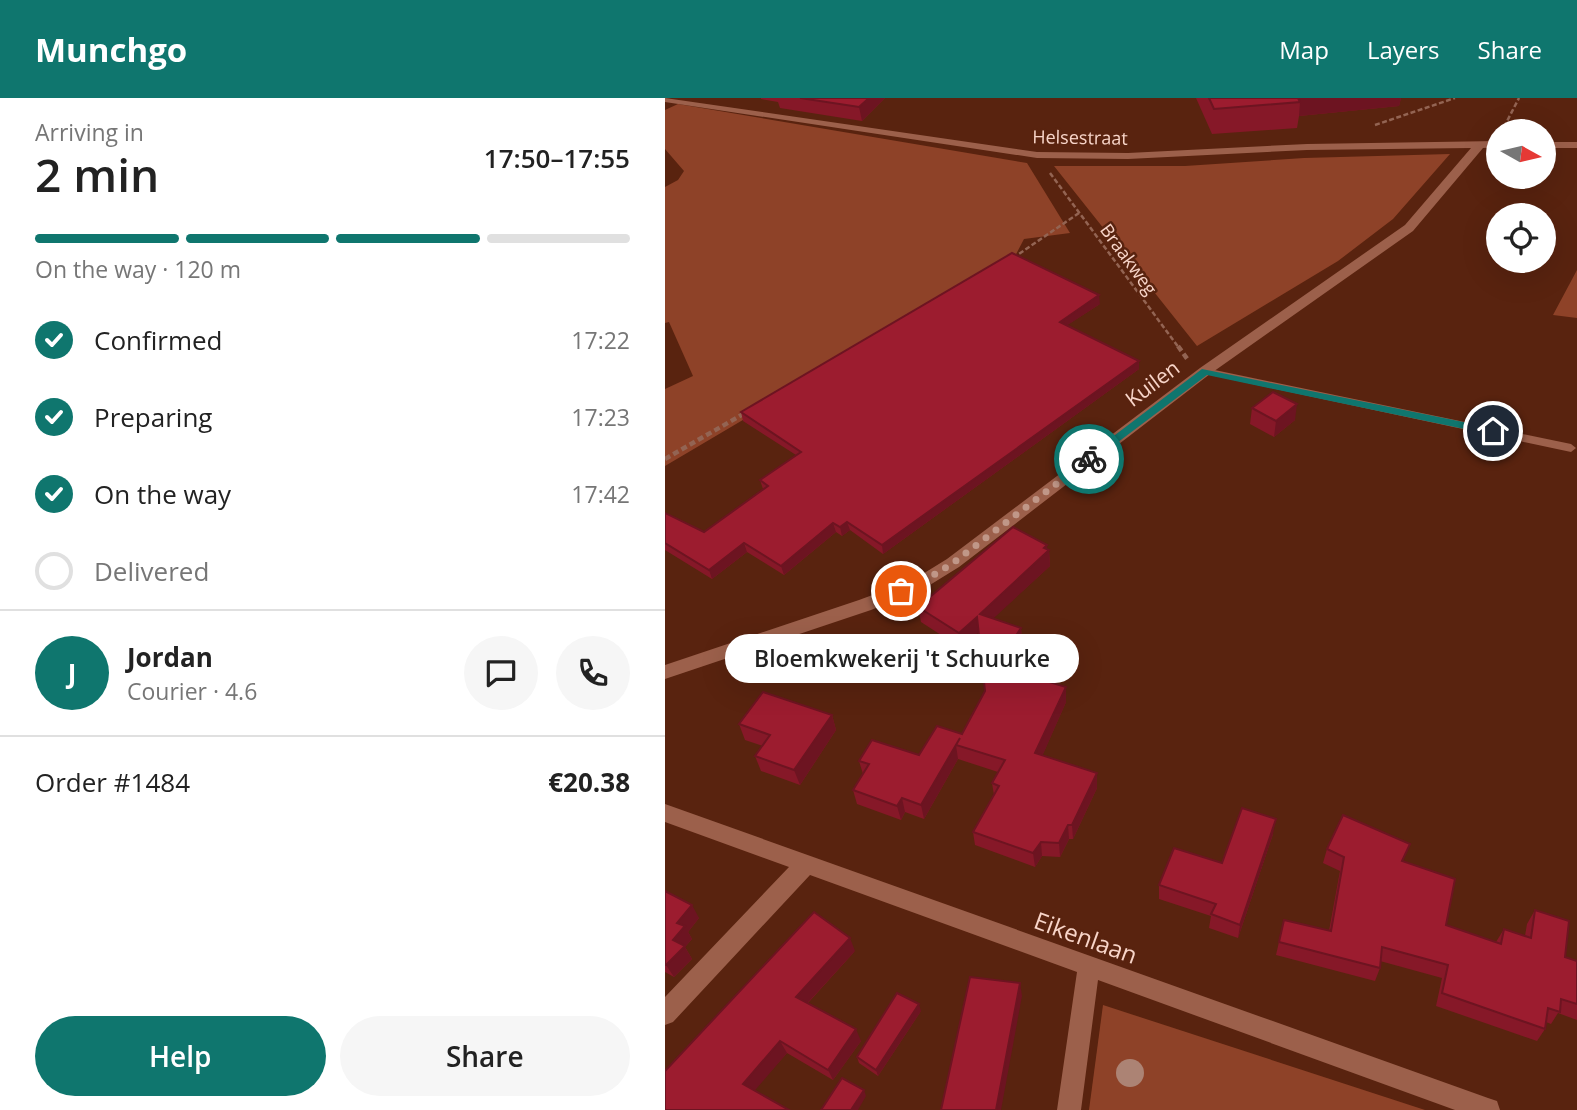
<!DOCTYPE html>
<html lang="en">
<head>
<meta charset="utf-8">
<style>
  :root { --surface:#fff; --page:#f6f6f6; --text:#222; --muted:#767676; --line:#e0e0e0; --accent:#0f766e }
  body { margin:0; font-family:"Open Sans",sans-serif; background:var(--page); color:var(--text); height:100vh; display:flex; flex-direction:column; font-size:26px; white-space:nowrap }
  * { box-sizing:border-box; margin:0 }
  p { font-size:23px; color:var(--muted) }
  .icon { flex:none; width:38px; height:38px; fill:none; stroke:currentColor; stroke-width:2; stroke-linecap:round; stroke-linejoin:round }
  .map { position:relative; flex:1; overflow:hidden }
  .drawer { display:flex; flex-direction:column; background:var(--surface); width:665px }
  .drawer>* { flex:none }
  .needle { width:46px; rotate:98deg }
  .fabs { position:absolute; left:821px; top:21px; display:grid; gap:14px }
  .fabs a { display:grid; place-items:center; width:70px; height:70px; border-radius:50%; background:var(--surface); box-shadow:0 7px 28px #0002; font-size:35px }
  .pin { position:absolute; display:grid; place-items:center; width:60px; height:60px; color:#fff; margin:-30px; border:4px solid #fff; border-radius:50%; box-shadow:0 2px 7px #0007 }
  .courier { position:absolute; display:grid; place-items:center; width:70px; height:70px; margin:-35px; border:5px solid #0f766e; border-radius:50%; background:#fff; color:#222; box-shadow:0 2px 9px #0007 }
  .bubble { position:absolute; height:49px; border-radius:24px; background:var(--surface); box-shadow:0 7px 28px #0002; font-size:23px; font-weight:600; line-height:49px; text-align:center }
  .summary em { font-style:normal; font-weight:600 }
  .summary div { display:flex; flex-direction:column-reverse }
  .summary { display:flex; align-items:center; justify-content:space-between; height:119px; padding:0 35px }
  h1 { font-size:46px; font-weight:600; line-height:52px }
  .bar { display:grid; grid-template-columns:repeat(4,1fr); gap:10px 7px; align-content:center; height:84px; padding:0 35px }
  .bar i { height:9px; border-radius:5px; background:var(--line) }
  .bar .active { background:var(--accent) }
  .bar p { grid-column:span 4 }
  .line { display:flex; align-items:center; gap:18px; padding:0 35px; border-top:2px solid var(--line) }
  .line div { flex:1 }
  .round { display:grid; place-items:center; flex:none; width:74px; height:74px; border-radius:37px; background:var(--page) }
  ol { padding:0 35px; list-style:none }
  li { display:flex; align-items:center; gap:21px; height:77px }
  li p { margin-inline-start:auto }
  li .icon { padding:7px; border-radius:50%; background:var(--accent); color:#fff; stroke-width:4 }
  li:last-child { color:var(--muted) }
  li i { width:38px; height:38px; border:4px solid var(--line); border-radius:50% }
  .action { display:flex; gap:14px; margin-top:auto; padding:14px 35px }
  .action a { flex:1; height:80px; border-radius:42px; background:var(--accent); color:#fff; font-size:28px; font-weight:600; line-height:80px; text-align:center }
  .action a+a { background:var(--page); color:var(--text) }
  header { display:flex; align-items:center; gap:42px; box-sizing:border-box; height:98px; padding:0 35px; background:var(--accent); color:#fff }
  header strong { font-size:33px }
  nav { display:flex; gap:38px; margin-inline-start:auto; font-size:24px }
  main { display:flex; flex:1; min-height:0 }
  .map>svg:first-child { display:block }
  .green { fill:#8e4228 }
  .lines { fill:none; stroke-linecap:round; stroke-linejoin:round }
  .path-far1 { stroke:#936453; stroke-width:2.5; stroke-dasharray:5 2.5; stroke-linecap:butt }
  .path { stroke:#936453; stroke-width:4.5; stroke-dasharray:6 3.5; stroke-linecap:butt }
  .lane { fill:#9c604b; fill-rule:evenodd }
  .street { fill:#9c604b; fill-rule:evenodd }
  .tree { fill:#ac8374 }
  .wall { fill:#861828 }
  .shaded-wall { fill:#6d1421 }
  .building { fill:#9c1c2f; stroke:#6d1421; stroke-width:2 }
  .route { fill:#0f766e }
  .done { stroke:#c09788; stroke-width:7; stroke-dasharray:0 12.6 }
  .labels { text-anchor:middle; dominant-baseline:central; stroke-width:5; stroke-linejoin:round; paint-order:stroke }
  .far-street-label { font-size:18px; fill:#f8d5c9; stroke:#59230f }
  .street-label { font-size:21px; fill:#f8d5c9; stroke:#59230f }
  .near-street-label { font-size:24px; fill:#f8d5c9; stroke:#59230f }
</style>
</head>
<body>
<header>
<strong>Munchgo</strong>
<nav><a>Map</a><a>Layers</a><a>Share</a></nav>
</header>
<main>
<section class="drawer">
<div class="summary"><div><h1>2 min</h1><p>Arriving in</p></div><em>17:50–17:55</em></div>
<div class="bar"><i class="active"></i><i class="active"></i><i class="active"></i><i></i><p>On the way · 120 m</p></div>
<ol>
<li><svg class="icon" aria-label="check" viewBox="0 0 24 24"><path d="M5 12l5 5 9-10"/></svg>Confirmed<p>17:22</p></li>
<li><svg class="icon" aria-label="check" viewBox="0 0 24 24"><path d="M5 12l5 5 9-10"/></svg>Preparing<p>17:23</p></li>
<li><svg class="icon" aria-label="check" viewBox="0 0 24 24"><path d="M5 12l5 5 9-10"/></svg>On the way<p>17:42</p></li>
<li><i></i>Delivered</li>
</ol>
<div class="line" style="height:126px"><b class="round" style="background:var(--accent);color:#fff">J</b><div><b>Jordan</b><p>Courier · 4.6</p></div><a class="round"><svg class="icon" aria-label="chat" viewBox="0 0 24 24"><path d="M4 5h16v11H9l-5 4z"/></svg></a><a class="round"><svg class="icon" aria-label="phone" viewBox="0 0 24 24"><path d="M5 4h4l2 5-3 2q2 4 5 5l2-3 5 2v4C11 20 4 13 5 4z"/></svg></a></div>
<div class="line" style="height:91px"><div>Order #1484</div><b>€20.38</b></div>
<div class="action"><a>Help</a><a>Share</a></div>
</section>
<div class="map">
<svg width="912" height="1012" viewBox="0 0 912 1012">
  <rect width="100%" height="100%" fill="#59230f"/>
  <g class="green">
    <path d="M13,6L362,65L405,135L359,141L348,162L0,368V291L28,278L4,224L0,225V89L13,82L19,73L0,51V12Z"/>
    <path d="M785,56L728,121L673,163L532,248L389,68H520L639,60Z"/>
    <path d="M912,172V220L888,217Z"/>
    <path d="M438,907L760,1012H424Z"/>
  </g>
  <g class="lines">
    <g class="path-far1">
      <path d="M710,27L790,0"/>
      <path d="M839,29L854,0"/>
      <path d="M385,75L514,250"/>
      <path d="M348,160L414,115"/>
    </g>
    <g class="path">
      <path d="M513,248L523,262"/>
      <path d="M0,361L80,315"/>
    </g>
    <path class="lane" d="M540,270L906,346L911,350L906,354L536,275V271Z"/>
    <g class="street">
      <path d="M0,0L372,54L463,55L642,46L833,43V49L818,50L748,133L545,276L294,469L260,490L206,512L0,581V567L194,502L248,482L282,461L535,270L740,127L806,50L642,52L463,61L372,60L0,4Z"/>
      <rect x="878" y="44" width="34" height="6"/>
      <path d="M0,706L823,1000L832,1003L835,1012H790L433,882L416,1012H392L412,874L145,777L8,924L0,927V899L124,769L0,724Z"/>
    </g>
  </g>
  <circle class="tree" cx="465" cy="975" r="14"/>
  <g class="wall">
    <path d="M96,0H220L197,23L115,10L113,4L96,1Z"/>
    <path d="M531,0H736L734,8L634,18L632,30L547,36Z"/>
    <path d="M435,206L402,227L474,271L218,456L185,432L177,438L171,434L119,477L82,454L47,481L0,452V415L39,434L98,391L95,382L131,357L78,323L76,314Z"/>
    <path d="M587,310L630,322L609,339L585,326Z"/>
    <path d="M382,447V452H384L385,468L328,520L356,530L357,545L341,571L401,589V604L377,658L432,675V690L408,741H404L395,759L377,758L370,769L310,747L308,734L329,697L327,685L333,674L293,661L259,721L240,714L236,722L192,706L188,692L198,676L194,663L254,657L297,636L320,593L313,534L296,550L256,524L253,509Z"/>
    <path d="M167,617L171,632L135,687L96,673L90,658L98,648L80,642L74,626Z"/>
    <path d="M608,736L573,840L544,830L546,818L494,801V787L557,765Z"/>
    <path d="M662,751L738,764L781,827L831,844L839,831L860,838L862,826L870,812L900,859L912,863V922L893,915L886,926L881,924L880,931L872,943L771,908L777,880L715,863V870L710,883L611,857L619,822L664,833L675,773L658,765Z"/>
    <path d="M0,793L34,820L23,834L27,841L20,849L27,861L9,879L0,874Z"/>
    <path d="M190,853L143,905L196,943L168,982L122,955L89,992L0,1012Z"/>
    <path d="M256,913L213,978L194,965L192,959Z"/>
  </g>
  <g class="shaded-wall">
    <path d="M204,0H220L197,23L194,9Z"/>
    <path d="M628,0H736L734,8L634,18L635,4Z"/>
    <path d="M434,197L435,206L395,232V224Z"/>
    <path d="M474,263V271L218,456L217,447Z"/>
    <path d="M632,306L630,322L609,339L611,323Z"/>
    <path d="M182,424L185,432L177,438L175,429Z"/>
    <path d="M168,425L171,434L119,477L116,468Z"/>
    <path d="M79,445L82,454L47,481L44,472Z"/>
    <path d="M382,447V454L384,452L385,468L317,531L315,516Z"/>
    <path d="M312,519L314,534L296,550L294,535Z"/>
    <path d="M356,530L357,545L333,582L331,568Z"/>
    <path d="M401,589V604L372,670L370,655Z"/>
    <path d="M167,617L171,632L135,687L129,672Z"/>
    <path d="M295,640L291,647L293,661L259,721L256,707Z"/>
    <path d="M432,675V690L408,741L407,727Z"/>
    <path d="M237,700L240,714L236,722L232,708Z"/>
    <path d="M611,721L608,736L573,840L575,827Z"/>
    <path d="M403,727L404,741L395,759L394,745Z"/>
    <path d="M376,744L377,758L370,769L368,755Z"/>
    <path d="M27,807L34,820L23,834L27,841L20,849L27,861L9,879L1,867L12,825Z"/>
    <path d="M185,840L190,853L137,911L131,899Z"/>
    <path d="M355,885L357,898L336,1012H331Z"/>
    <path d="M254,906L256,913L213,978L211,972Z"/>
    <path d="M191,931L196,943L168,982L163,972Z"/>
    <path d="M115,943L122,955L86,997L78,986Z"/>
    <path d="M199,992L201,998L193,1012H186Z"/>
  </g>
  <g class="building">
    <path d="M135,0H204L194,9Z"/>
    <path d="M544,0H633L635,4L549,11Z"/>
    <path d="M347,155L434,197L395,224L474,263L217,447L182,424L175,429L168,425L116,468L79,445L44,472L0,445V415L39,434L103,388L95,382L136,354L76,314Z"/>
    <path d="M608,294L632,306L611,323L587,310Z"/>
    <path d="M348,429L382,447L379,450L384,452L315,516L356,530L331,568L401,589L370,655L432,675L407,727H403L394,745L376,744L368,755L308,734L334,688L327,685L340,662L291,647L295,640L256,707L237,700L232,708L188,692L204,666L194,663L207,642L254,657L272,628L297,636L320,593L312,519L294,535L253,509Z"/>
    <path d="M98,594L167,617L129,672L90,658L105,637L74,626Z"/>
    <path d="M577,710L611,721L575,827L546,816L551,806L494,787L509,750L557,765Z"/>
    <path d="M678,717L745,746L737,763L790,781L781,827L836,846L839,831L866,840L870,812L904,823L900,859L912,863V906L896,901L895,914L883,910L880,931L777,895L783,867L717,849L715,870L614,844L619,822L666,833L679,759L662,751Z"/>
    <path d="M0,793L27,807L12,825L20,828L8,842L20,848L1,867H0Z"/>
    <path d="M149,814L185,840L131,899L191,931L163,972L115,943L78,986L124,1012H0V973Z"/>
    <path d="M305,879L355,885L331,1012H276Z"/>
    <path d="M232,895L254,906L211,972L192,959Z"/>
    <path d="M177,980L199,992L186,1012H156Z"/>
  </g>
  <path class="route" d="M537,271L828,330L832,333L828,337L542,277L428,363H421V359Z"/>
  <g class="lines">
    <path class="done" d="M236,493L254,486L288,465L424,361"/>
  </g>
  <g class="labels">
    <g class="far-street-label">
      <text transform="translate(415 39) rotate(1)">Helsestraat</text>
      <text transform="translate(464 161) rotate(54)">Braakweg</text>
    </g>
    <g class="street-label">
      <text transform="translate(487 285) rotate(-37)">Kuilen</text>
    </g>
    <g class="near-street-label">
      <text transform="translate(421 839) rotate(20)">Eikenlaan</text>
    </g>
  </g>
</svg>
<div class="fabs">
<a><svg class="needle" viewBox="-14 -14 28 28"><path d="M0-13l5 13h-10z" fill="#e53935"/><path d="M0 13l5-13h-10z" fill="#767676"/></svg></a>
<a><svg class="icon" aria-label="locate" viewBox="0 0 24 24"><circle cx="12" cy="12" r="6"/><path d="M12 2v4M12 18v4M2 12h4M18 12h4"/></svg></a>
</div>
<div class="pin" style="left:236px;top:493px;background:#ea580c"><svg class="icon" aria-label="bag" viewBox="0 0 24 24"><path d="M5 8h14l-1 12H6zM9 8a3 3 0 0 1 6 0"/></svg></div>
<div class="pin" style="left:828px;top:333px;background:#1f2937"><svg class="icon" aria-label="home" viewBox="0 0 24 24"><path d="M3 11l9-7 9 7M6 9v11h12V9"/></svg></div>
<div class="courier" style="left:424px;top:361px"><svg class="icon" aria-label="bike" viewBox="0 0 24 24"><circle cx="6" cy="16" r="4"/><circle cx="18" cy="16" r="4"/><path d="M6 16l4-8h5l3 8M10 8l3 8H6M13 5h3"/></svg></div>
<div class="bubble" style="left:60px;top:536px;width:354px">Bloemkwekerij 't Schuurke</div>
</div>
</main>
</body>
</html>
